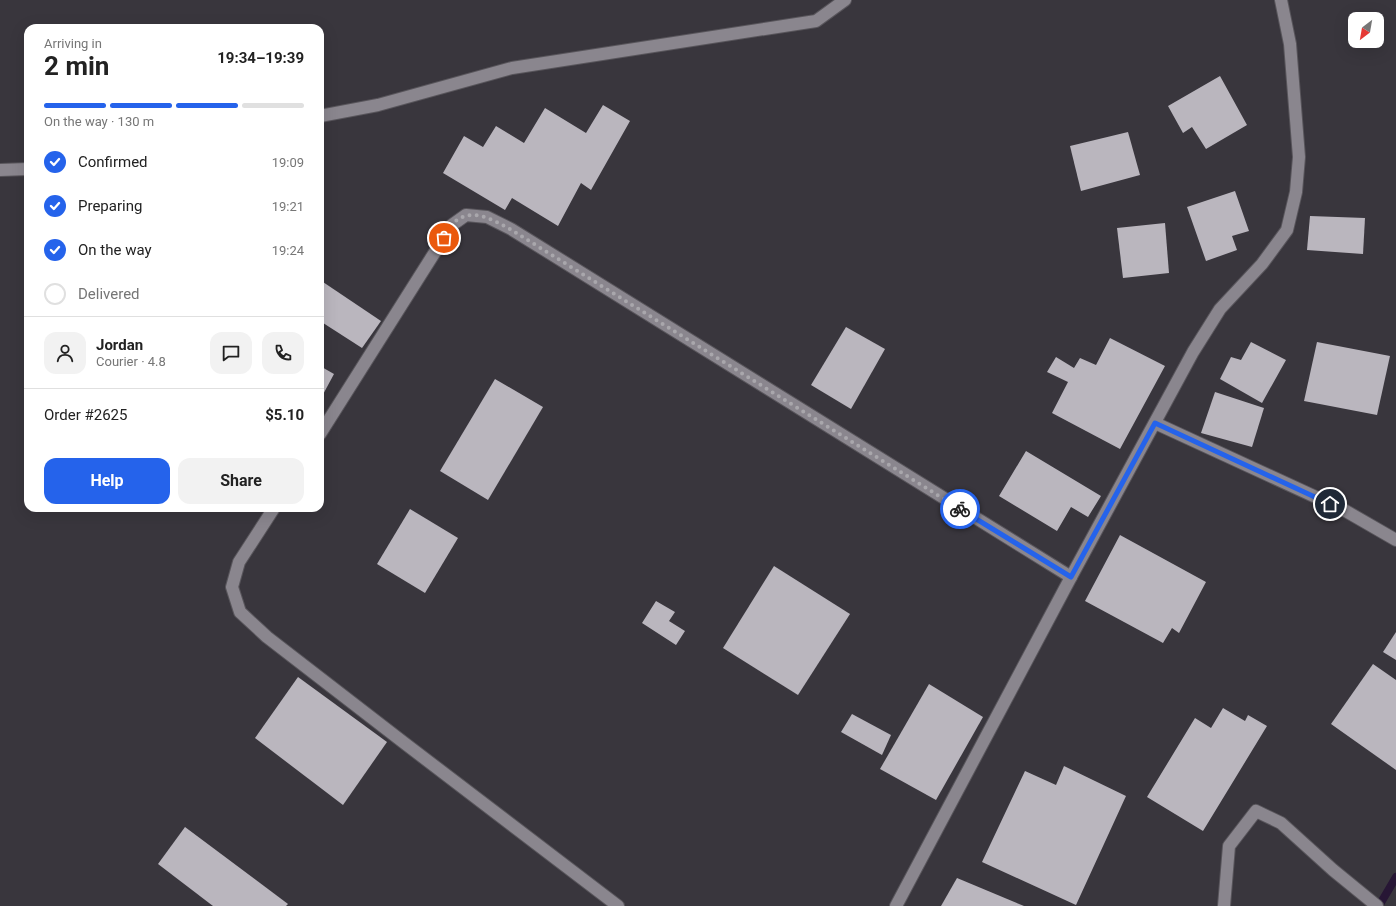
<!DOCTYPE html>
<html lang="en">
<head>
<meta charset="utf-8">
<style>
  :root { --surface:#fff; --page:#f2f2f2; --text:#222; --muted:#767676; --line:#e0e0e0; --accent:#2563eb }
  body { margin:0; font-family:Roboto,sans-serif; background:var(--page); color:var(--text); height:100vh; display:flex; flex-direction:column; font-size:15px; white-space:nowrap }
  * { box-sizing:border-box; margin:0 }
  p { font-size:13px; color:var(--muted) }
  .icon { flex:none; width:22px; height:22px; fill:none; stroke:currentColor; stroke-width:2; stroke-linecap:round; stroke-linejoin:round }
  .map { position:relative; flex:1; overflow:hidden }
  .side { position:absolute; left:24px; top:24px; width:300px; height:488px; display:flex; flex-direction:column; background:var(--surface); border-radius:12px; box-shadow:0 4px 16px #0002 }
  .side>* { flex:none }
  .needle { width:26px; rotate:211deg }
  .tools { position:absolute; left:1348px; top:12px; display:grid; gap:8px }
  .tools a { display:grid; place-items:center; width:36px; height:36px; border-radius:8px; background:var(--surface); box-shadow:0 4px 16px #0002; font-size:20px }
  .pin { position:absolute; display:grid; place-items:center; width:34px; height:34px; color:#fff; margin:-17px; border:2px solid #fff; border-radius:50%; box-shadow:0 1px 4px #0007 }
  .courier { position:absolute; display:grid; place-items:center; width:40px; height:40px; margin:-20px; border:3px solid #2563eb; border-radius:50%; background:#fff; color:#222; box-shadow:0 1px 5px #0007 }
  .overview em { font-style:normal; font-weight:700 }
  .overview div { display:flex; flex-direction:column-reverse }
  .overview { display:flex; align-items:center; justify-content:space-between; height:68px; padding:0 20px }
  h1 { font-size:26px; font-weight:700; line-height:30px }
  .bar { display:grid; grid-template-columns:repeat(4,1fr); gap:6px 4px; align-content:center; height:48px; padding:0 20px }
  .bar i { height:5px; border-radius:3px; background:var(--line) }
  .bar .active { background:var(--accent) }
  .bar p { grid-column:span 4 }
  .line { display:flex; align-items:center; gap:10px; padding:0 20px; border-top:1px solid var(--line) }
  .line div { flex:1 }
  .round { display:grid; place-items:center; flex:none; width:42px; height:42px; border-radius:12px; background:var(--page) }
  ol { padding:0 20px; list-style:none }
  li { display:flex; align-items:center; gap:12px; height:44px }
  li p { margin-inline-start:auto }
  li .icon { padding:4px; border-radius:50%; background:var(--accent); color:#fff; stroke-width:4 }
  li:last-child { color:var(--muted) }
  li i { width:22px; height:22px; border:2px solid var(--line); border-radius:50% }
  .cta { display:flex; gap:8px; margin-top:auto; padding:8px 20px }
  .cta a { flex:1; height:46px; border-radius:12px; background:var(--accent); color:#fff; font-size:16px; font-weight:700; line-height:46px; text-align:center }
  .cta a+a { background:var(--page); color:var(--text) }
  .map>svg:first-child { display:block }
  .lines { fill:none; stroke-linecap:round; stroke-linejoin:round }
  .stream { stroke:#271635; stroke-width:8 }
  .building { fill:#bab6be }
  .street-casing { stroke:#58555b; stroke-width:14 }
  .secondary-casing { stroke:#58555b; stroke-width:14 }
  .street { stroke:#8a868e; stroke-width:12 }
  .secondary { stroke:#8a868e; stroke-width:12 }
  .done { stroke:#a9a7ac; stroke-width:4; stroke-dasharray:0 7.2 }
  .route { stroke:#2563eb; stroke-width:5 }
</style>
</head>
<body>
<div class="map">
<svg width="1396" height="906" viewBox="0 0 1396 906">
  <rect width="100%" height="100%" fill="#39363d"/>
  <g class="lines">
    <path class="stream" d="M1379,906L1396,877"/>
  </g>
  <g class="building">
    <path d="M1220,76L1247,125L1206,149L1192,127L1183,133L1168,106Z"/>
    <path d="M603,105L630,121L591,190L581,183L558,226L512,198L505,210L443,173L464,136L483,147L496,126L524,143L545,108L586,133Z"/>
    <path d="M1128,132L1140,175L1081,191L1070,146Z"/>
    <path d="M1235,191L1249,231L1232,236L1237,250L1206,261L1187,207Z"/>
    <path d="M1310,216L1365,218L1363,254L1307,250Z"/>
    <path d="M1165,223L1169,273L1123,278L1117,228Z"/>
    <path d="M320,280L381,321L362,348L320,321Z"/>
    <path d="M846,327L885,349L851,409L811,385Z"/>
    <path d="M1110,338L1165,366L1120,449L1052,413L1068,382L1047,372L1056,357L1074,368L1080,358L1096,365Z"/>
    <path d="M1251,342L1286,360L1262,403L1220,379L1231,357L1241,360Z"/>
    <path d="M1317,342L1390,356L1377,415L1304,401Z"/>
    <path d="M320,366L334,374L320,400Z"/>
    <path d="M495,379L543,407L488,500L440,471Z"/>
    <path d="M1215,392L1264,408L1252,447L1201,433Z"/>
    <path d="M1026,451L1101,496L1088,517L1071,507L1057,531L999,496Z"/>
    <path d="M410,509L458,538L425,593L377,564Z"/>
    <path d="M1120,535L1206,582L1179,633L1172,628L1163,643L1085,601Z"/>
    <path d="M774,566L850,614L798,695L723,648Z"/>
    <path d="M656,601L675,612L669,621L685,631L676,645L642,623Z"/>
    <path d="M1396,632V660L1383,652Z"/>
    <path d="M1373,664L1396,680V770L1331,724Z"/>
    <path d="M298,677L387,742L343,805L255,738Z"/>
    <path d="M929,684L983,717L936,800L880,769Z"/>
    <path d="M1223,708L1245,721L1248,715L1267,726L1203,831L1147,797L1195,718L1211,728Z"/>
    <path d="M852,714L891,735L882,755L841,732Z"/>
    <path d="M1064,766L1126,796L1076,905L982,862L1025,771L1056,785Z"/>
    <path d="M185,827L288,904L286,906H213L158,864Z"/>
    <path d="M957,878L1024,906H941Z"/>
  </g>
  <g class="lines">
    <defs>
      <g id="street">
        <path d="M1155,423L1344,510L1396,540"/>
        <path d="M320,434L452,225L466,215L487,217L511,229L1071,577"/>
        <path d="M274,508L239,562L232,587L240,612L267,637L403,742L618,906"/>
        <path d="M896,906L1071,577L1193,352L1220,309L1262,264L1287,230L1296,192L1299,157L1290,44L1281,0"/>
        <path d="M1224,906L1229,846L1256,811L1281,823L1333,870L1377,906"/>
      </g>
      <g id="secondary">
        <path d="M320,116L378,105L512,68L816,21L845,0"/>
        <path d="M0,170L28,169"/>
      </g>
    </defs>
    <use href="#street" class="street-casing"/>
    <use href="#secondary" class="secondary-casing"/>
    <use href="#street" class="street"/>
    <use href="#secondary" class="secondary"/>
  </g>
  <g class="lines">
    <path class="done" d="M444,238C446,233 449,228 452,224C471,206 491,219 510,229L960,509"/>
    <path class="route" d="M960,509L1071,577L1155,423L1330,504"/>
  </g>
</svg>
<div class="tools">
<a><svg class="needle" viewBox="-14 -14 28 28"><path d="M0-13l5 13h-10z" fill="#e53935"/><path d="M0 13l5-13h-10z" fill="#767676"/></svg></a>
</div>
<div class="pin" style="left:444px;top:238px;background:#ea580c"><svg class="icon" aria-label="bag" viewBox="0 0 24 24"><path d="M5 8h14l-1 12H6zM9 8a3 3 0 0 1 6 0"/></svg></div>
<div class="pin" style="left:1330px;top:504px;background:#1f2937"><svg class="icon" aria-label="home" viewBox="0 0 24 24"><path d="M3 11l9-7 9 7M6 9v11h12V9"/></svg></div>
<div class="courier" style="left:960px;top:509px"><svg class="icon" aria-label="bike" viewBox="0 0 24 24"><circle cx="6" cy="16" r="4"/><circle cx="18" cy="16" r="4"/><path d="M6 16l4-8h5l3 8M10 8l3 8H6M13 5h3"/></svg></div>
<section class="side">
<div class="overview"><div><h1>2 min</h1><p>Arriving in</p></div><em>19:34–19:39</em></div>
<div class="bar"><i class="active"></i><i class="active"></i><i class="active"></i><i></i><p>On the way · 130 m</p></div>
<ol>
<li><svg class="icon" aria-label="check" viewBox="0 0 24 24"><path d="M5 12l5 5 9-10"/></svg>Confirmed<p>19:09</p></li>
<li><svg class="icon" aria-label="check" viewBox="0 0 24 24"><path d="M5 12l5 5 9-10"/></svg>Preparing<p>19:21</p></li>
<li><svg class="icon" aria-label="check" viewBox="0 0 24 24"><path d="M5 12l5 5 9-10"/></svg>On the way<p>19:24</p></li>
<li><i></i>Delivered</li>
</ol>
<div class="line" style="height:72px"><a class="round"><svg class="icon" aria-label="person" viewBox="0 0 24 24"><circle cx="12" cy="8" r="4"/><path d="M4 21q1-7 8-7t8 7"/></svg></a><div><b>Jordan</b><p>Courier · 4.8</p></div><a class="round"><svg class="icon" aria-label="chat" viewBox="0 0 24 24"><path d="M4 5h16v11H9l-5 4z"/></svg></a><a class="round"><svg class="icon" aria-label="phone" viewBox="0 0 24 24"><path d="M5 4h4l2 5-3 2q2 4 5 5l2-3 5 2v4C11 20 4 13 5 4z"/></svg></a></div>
<div class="line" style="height:52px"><div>Order #2625</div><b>$5.10</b></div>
<div class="cta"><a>Help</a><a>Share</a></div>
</section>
</div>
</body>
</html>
